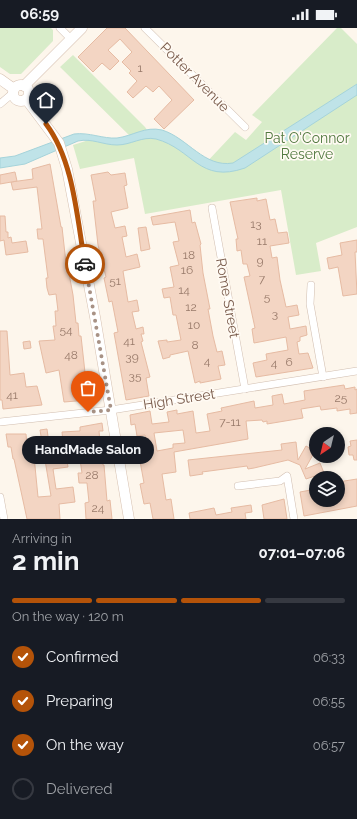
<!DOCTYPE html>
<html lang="en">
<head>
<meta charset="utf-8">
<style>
  :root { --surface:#171b24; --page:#242831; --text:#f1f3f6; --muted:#9ea1a6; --line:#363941; --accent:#b45309 }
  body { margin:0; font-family:Raleway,sans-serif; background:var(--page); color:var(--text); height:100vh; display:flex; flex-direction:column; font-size:15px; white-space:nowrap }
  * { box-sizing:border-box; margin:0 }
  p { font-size:13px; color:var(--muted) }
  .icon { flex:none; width:22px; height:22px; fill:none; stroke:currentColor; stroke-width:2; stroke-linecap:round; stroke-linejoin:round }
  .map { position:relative; height:491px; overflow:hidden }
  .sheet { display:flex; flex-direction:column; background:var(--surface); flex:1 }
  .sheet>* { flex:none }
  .needle { width:26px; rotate:215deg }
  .tools { position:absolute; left:309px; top:399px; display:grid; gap:8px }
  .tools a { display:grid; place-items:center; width:36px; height:36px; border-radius:50%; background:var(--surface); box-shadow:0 2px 6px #0003; font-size:20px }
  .pin { position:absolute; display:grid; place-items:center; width:34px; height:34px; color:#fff; margin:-41px -17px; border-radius:50% 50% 50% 0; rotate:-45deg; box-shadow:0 0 4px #0007 }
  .pin .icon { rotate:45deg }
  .courier { position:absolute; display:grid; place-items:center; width:40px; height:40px; margin:-20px; border:3px solid #b45309; border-radius:50%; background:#fff; color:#222; box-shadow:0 1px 5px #0007 }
  .bubble { position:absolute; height:28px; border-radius:14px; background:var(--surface); box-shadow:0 2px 6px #0003; font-size:13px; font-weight:700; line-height:28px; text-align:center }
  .headline em { font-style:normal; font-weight:700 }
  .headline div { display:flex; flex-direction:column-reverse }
  .headline { display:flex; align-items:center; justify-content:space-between; height:68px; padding:0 12px }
  h1 { font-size:26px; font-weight:700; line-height:30px }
  .bar { display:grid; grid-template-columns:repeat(4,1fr); gap:6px 4px; align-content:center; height:48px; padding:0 12px }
  .bar i { height:5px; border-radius:3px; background:var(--line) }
  .bar .active { background:var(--accent) }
  .bar p { grid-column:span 4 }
  ol { padding:0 12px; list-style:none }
  li { display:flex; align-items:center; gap:12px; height:44px }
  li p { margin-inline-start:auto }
  li .icon { padding:4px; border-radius:50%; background:var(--accent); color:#fff; stroke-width:4 }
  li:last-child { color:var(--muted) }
  li i { width:22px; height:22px; border:2px solid var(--line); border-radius:50% }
  .status { display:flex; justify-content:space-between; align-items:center; height:28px; padding:0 20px; background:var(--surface); direction:ltr }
  .status svg { height:11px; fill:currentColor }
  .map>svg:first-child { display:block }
  .green { fill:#d8ecc9 }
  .water { fill:#bfe3e8; stroke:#a5d3da }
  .building { fill:#f3d5c3; stroke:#e6bba3; fill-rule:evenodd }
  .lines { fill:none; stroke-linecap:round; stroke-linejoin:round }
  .street-casing { stroke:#d1beb0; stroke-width:8 }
  .secondary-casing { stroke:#d6c0b0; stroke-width:11 }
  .street { stroke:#fff; stroke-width:7 }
  .secondary { stroke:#fff; stroke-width:10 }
  .done { stroke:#a89285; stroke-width:4; stroke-dasharray:0 7.2 }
  .route { stroke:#b45309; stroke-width:5 }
  .labels { text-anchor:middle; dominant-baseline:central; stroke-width:3.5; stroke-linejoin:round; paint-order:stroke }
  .number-label { font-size:12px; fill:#987a6a }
  .street-label { font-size:14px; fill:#7a5c4d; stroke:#fffaf3 }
  .park-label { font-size:14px; fill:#537a41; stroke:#fffaf3 }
</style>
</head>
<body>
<div class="status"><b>06:59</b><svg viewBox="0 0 49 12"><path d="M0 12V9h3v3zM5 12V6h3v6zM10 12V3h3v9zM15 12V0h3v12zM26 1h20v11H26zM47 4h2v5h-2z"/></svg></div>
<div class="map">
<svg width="357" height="491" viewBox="0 0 357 491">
  <rect width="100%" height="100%" fill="#fdf6ec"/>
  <g class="green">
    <path d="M0,0H51L53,2V13L21,46H10L0,39Z"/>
    <path d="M337,0H341L357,16V199L316,215L321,243L296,247L281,162L145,186L134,130L80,141L73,117L89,112L109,116L135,113L60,39L73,27L145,99L152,109L166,113L203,138L235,104L246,112L262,94L252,87Z"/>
  </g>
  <path class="water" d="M357,56V67L245,140C199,156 193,121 156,111C142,108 131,117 117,117C103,117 92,110 78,113L25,136L0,140V130L15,128L74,106C89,104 103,111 117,110C133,108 145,98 162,102C188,110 204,140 233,135Z"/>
  <g class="building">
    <path d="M107,0H125L194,72L164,101L154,91L172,72L159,58L153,64L146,58L133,70L127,64L137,53L129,45L131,43L122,34L132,24L120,11L108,22L119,33L110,42L102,35L93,44L78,29Z"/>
    <path d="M50,136L61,199H62L66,235H67L73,267L76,295H78L79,308H81L88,372L64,374L59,342L46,345L39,313L55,312L53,298H56L55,283H58L56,266L49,267L47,260L46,250H48L43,211H38L37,201H42L37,159L13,162L11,154L33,151L32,141Z"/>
    <path d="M15,144L17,153L0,156V147Z"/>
    <path d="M108,144L111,147L125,145L127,157L124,158L128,180L111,184L115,200L125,198L127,208L122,209L126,229L137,226L140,239L123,243L128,274L137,272L139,283L132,284L136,301L143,299L144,306H141L143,313L141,314L150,349L146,350L149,368L126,372L114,305L118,304L112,273L109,274L104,250L106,249L98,217L93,173H96L91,147Z"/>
    <path d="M257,170V173L266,171L270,192L275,191L278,205L287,204L289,215L270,218L272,230L277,229L280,252L286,279L297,277L299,287L288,289L290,301L306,298L307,307L300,309V313L297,314L299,326L308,325L313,340L256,349L253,335L267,332L266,326L288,322L286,309L254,315L252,301L255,300L244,249L250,248L247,236H243L241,222L237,223L236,211H238L230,174Z"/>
    <path d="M190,182L192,195L195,194L201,216L200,217L203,245L210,281H208L213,308L217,324L222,323L225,337L218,338L221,351L200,355V353L195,355L188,323L170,327V329L163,331L158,313L167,312V314L181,312L176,287H173L170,269L164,270L162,261L174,259L170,239L179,237L173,214L179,213L175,194L153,197L151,189Z"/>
    <path d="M0,188H5L6,204H8V210L11,209L12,215L26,213L28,224L6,227L4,212L0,213Z"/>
    <path d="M146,199L150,221L141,223L138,200Z"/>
    <path d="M357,212V224H355L357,266L343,268L338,239L329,241L327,230L342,227L340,215Z"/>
    <path d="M0,303H7L10,347L24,345L26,359L37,358L42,377L3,381L2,372H0Z"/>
    <path d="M30,313L31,320L24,321L23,314Z"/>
    <path d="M344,357L345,361L355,359V362L357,361V385L350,386V381L337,383V380L321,382L320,378L301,381L303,390L267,396V393L263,394L262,392L246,393L248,411L174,424L176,444L162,446L166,472L171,471L174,491H153L150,475L144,476L140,456L144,455L138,422L147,420L145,407L137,408L135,396L131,397L130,387L150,383L152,396L169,394L167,384L177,382V386L193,383L196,405L210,403L207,386L222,383L221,380L254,373L255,380L273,377L272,368L282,366L284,376L305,372L304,363ZM183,402L185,415L173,416V420L157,423L154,405Z"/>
    <path d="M102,395L103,403H99L101,426L103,437H104L107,473L110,472L112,491H86L85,475L89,474L87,455H79L78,445H82L79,425L66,426L68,439L53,441L56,461L73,459L75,474L59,476L60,491H27L14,431H13L11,419H8L6,406H26L27,418H33L38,469L51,468L40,402L47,401L49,416L63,414L62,404L80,403V399Z"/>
    <path d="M357,412V432H354L353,427H349L348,419L351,418L350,413Z"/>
    <path d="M296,414L298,432L306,418L315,423L305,441L320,435L324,445L306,451L300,437L288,432L254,440L248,441L247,438L202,444L203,446L190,448L188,432L282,422L281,416Z"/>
    <path d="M357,451V478L304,488L300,464L316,461V472H338V454Z"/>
    <path d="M284,471L287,491H264L262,477Z"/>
    <path d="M251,477L252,484L245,485L246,491H190L189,485L214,480L216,487L232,484L231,480Z"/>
  </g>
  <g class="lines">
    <defs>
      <g id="street">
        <path d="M60,0L71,11"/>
        <path d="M145,0L245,99"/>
        <path d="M0,76L13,65"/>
        <path d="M212,180L245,361"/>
        <path d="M311,257L310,276L323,349"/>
        <path d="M0,394L111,382L357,343"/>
        <path d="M238,458L280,453L287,448L294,491"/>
        <path d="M0,469L4,491"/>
      </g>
      <g id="secondary">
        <path d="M0,51L14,61"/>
        <circle cx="21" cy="65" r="8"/>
        <path d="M24,58L82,0"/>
        <path d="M26,71L59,115L67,141L95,289L129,491"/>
      </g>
    </defs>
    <use href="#street" class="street-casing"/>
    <use href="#secondary" class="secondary-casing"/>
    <use href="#street" class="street"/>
    <use href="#secondary" class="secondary"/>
  </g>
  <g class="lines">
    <path class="done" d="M85,236L111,382L88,384"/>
    <path class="route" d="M46,96C74,133 77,191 85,236"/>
  </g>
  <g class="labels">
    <g class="number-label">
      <text x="140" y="40">1</text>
      <text x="256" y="196">13</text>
      <text x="262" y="213">11</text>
      <text x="189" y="227">18</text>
      <text x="260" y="233">9</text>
      <text x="187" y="242">16</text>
      <text x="262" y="251">7</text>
      <text x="115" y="253">51</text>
      <text x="184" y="262">14</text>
      <text x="267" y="269">5</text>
      <text x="191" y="279">12</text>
      <text x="275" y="286">3</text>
      <text x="194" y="297">10</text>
      <text x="66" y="302">54</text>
      <text x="129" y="313">41</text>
      <text x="195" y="317">8</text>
      <text x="71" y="327">48</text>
      <text x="132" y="329">39</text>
      <text x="207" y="333">4</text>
      <text x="289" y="334">6</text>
      <text x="274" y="335">4</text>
      <text x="135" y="348">35</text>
      <text x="12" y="367">41</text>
      <text x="341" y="370">25</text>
      <text x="230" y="394">7-11</text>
      <text x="92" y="447">28</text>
      <text x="98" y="480">24</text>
    </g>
    <g class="street-label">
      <text transform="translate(195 49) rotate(45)">Potter Avenue</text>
      <text transform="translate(228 270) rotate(80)">Rome Street</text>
      <text transform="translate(179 371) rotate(-9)">High Street</text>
    </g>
    <g class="park-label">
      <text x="307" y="110">Pat O'Connor<tspan x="307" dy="16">Reserve</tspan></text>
    </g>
  </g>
</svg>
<div class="tools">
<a><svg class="needle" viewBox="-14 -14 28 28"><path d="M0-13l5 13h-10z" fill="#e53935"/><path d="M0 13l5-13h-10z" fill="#9ea1a6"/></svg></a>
<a><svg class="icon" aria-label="layers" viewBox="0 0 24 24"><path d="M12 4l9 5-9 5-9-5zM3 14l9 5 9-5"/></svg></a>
</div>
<div class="pin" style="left:88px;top:384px;background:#ea580c"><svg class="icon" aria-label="bag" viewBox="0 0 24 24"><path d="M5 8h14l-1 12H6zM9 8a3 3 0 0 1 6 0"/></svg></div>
<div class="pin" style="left:46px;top:96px;background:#1f2937"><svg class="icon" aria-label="home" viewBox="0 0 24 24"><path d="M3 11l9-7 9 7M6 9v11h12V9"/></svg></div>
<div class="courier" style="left:85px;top:236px"><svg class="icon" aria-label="car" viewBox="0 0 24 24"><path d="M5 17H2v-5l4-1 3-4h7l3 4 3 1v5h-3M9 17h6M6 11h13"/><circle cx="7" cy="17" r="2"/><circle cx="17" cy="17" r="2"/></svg></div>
<div class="bubble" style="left:22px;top:408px;width:132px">HandMade Salon</div>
</div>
<section class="sheet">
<div class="headline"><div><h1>2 min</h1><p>Arriving in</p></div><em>07:01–07:06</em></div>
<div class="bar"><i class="active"></i><i class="active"></i><i class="active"></i><i></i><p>On the way · 120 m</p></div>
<ol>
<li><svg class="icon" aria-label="check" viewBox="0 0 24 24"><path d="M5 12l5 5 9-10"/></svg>Confirmed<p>06:33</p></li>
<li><svg class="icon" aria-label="check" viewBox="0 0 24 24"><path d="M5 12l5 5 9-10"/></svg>Preparing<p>06:55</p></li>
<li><svg class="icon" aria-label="check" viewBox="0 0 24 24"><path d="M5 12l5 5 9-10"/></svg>On the way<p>06:57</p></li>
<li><i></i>Delivered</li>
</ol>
</section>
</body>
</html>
